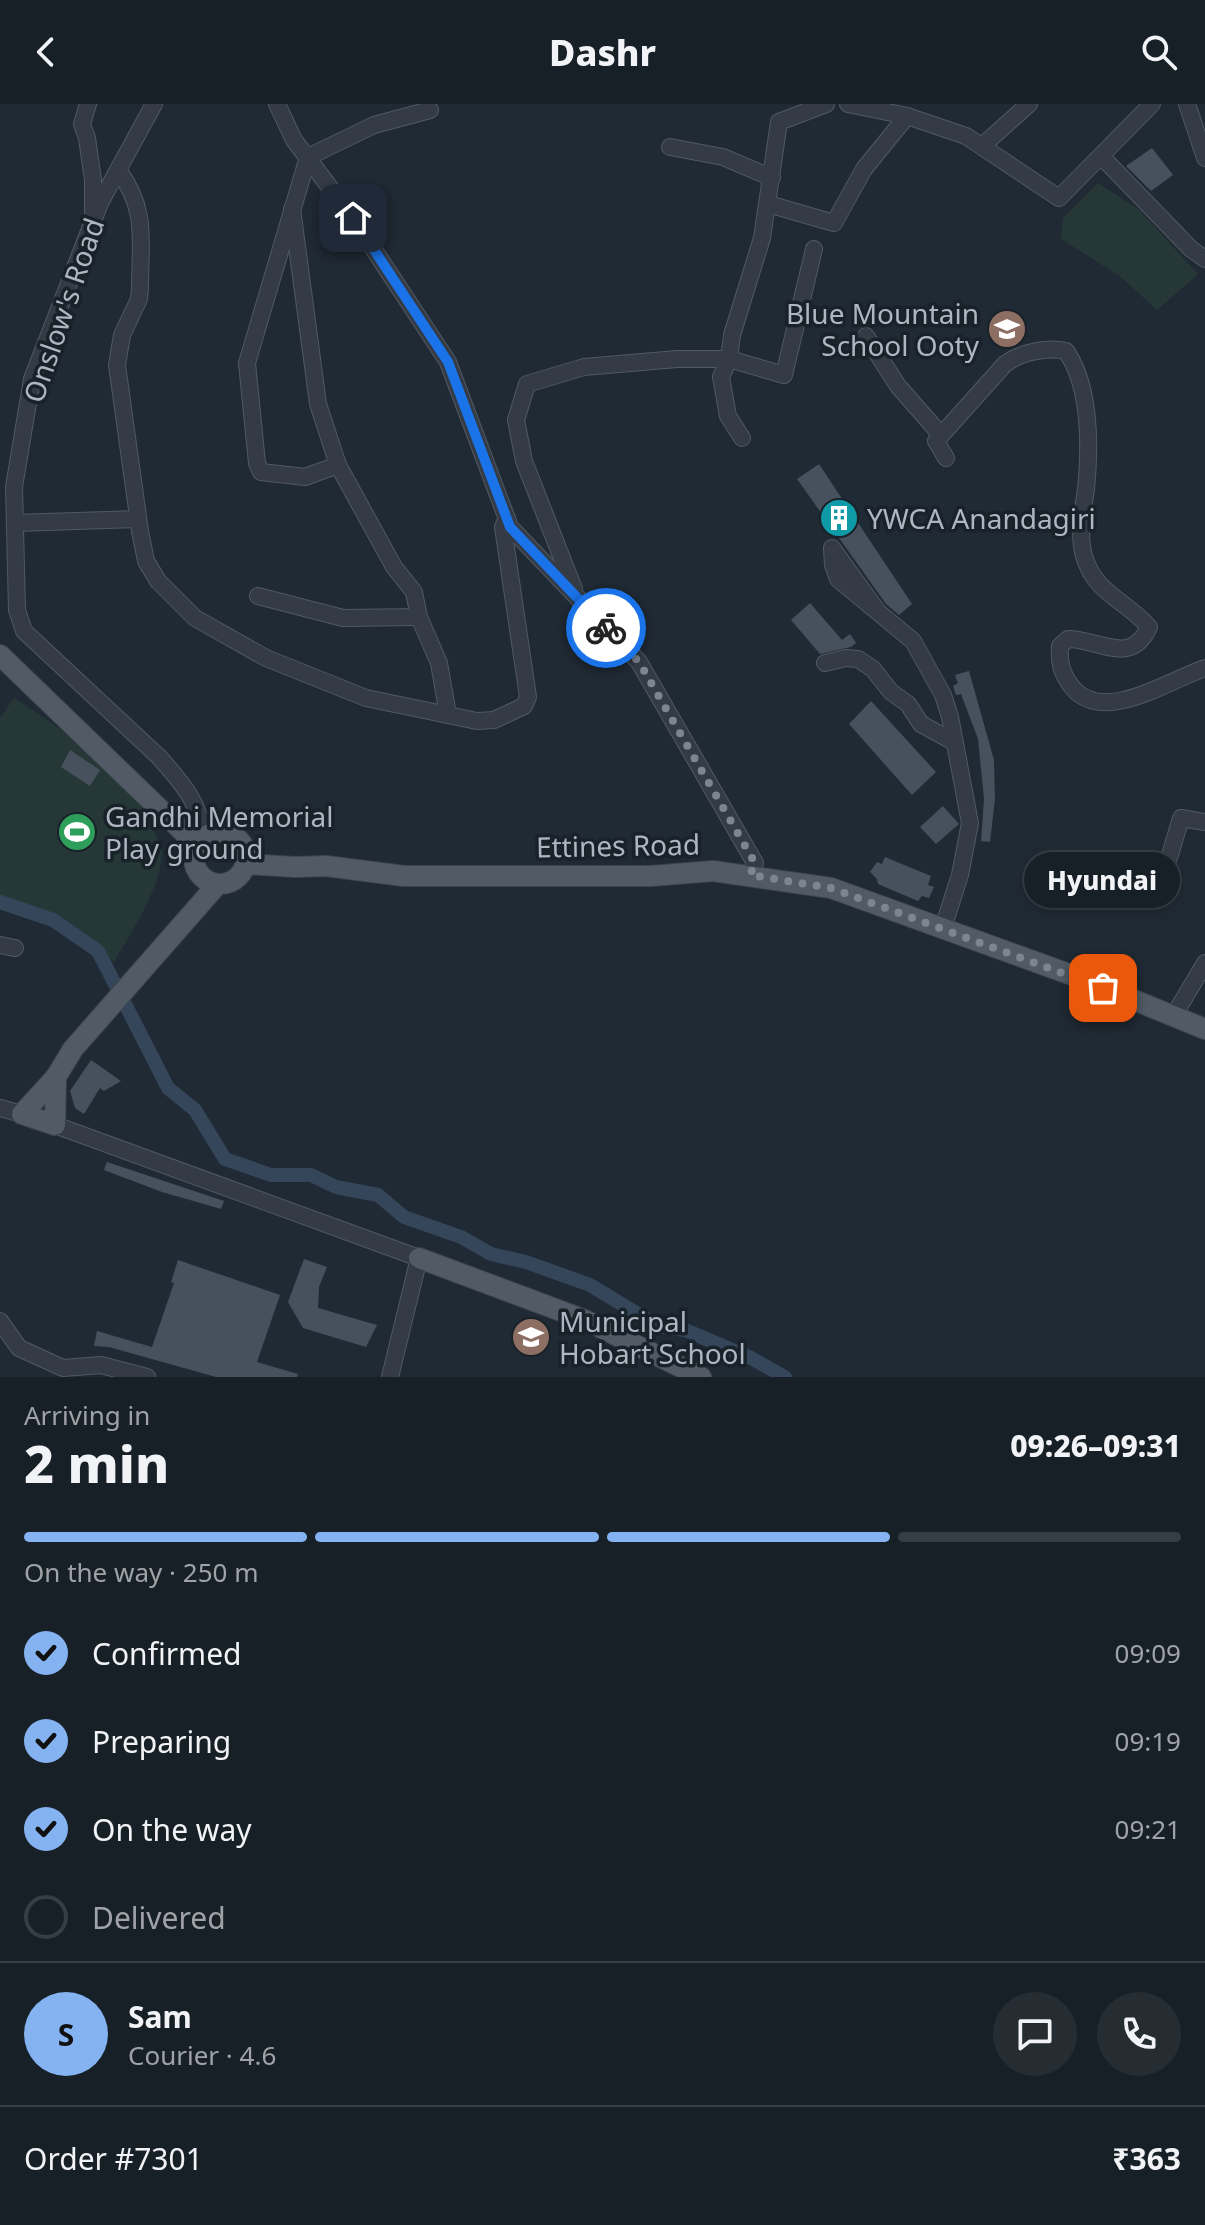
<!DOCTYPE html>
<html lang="en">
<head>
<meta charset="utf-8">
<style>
  :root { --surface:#182027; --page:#252d33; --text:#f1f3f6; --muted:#9fa3a7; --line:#363e44; --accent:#85b2f0 }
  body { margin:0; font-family:"Noto Sans",sans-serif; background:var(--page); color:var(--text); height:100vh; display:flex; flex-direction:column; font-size:30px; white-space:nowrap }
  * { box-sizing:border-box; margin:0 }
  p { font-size:26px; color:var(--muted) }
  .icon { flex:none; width:44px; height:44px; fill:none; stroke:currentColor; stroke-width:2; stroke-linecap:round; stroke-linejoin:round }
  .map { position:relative; height:1273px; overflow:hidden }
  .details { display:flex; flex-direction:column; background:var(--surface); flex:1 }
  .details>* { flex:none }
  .pin { position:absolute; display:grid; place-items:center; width:68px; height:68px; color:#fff; margin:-34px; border-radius:16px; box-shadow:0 4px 12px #0006 }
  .courier { position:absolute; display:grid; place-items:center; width:80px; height:80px; margin:-40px; border:6px solid #1a73e8; border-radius:50%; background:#fff; color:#222; box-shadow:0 2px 10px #0007 }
  .bubble { position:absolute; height:56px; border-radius:28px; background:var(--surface); box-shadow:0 4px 12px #0003,0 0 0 2px var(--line); font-size:26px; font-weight:800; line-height:56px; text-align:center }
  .overview em { font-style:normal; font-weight:800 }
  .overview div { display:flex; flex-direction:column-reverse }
  .overview { display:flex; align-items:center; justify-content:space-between; height:136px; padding:0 24px }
  h1 { font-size:52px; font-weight:800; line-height:60px }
  .bar { display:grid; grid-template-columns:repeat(4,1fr); gap:12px 8px; align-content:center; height:96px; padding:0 24px }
  .bar i { height:10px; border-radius:6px; background:var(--line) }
  .bar .on { background:var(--accent) }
  .bar p { grid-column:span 4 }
  .line { display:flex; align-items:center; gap:20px; padding:0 24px; border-top:2px solid var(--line) }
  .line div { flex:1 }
  .round { display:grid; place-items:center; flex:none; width:84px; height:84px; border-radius:42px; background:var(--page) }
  ol { padding:0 24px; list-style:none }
  li { display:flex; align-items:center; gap:24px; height:88px }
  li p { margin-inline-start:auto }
  li .icon { padding:8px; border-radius:50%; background:var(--accent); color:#111; stroke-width:4 }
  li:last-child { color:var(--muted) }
  li i { width:44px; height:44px; border:4px solid var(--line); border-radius:50% }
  header { display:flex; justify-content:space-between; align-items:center; height:104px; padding:0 24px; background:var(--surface); font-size:36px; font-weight:800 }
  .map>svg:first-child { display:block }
  .green { fill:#253837 }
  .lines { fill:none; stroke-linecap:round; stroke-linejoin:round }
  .canal { stroke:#35465b; stroke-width:14 }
  .building { fill:#47515e }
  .minor-casing { stroke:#515963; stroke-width:18 }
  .major-casing { stroke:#3d454f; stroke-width:22 }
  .minor { stroke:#343b45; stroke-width:16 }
  .major { stroke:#525b65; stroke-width:20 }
  .done { stroke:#7c8590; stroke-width:8; stroke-dasharray:0 14.4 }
  .route { stroke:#1a73e8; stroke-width:10 }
  .labels { text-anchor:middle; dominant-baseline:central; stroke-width:7; stroke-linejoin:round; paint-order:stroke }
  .street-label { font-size:28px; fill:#aeb6c2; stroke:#192129 }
  .poi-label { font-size:28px; fill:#aeb6c2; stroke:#192129; text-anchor:start }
</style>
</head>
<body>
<header><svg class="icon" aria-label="back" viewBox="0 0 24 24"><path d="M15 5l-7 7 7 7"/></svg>Dashr<svg class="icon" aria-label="search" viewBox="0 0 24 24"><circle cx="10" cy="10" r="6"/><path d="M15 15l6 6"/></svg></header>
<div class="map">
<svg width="1205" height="1273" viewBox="0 0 1205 1273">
  <rect width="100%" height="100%" fill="#202a34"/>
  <g class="green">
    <path d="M1098,79L1138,105L1198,170L1157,206L1120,172L1061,135L1063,114Z"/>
    <path d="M14,594C64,626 132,673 155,729C158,736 163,744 162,752C157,791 133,825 114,858C76,821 49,811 0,794V614Z"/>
  </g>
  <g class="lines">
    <path class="canal" d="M0,798L53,816L98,847L168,984L195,1006L225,1055L271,1071H311L336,1083L378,1091L404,1113L461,1133L491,1150L526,1158L590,1181L658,1222L685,1226L751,1254L785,1273"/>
  </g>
  <g class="building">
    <path d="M1152,44L1173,71L1151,87L1126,62Z"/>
    <path d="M819,360L912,500L899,511L886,500L797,375Z"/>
    <path d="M810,499L842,536L850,530L856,539L851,543L820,550L791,516Z"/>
    <path d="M969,567L994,656L995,695L990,738L981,737L984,695L978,635L961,590L956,591L953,582L958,579L955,571Z"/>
    <path d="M871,597L936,668L912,691L849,620Z"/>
    <path d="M70,646L100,666L90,682L61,663Z"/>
    <path d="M943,702L959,720L936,740L920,723Z"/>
    <path d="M885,753L931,772L928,781L934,783L929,794L922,792L918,797L878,780L877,775L870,768L877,758L882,760Z"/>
    <path d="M91,956L121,977L104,987L100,984L84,1010L75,1004L70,987Z"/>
    <path d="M107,1058L224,1097L221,1105L162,1088L104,1066Z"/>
    <path d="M304,1155L327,1163L319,1183L318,1204L377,1221L366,1243L303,1224L288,1198Z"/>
    <path d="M178,1156L280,1191L257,1258L298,1270L297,1273H216L109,1243L94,1242L97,1227L152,1243L174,1179L171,1178Z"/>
  </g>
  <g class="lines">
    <defs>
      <g id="minor">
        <path d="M88,0L82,20L87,34L93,76V109"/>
        <path d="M154,0L100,99L32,275L14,383L17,506L24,527L159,653C181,678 201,699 203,734"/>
        <path d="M277,0L294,36L353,114L448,258L510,423L639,558L755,759L750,771"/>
        <path d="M848,0L907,12L966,32L1059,94L1152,0"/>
        <path d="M1187,0L1205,54"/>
        <path d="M982,42L1029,0"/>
        <path d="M670,43L723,53L772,74"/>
        <path d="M1101,52L1191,145L1205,155"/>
        <path d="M118,66C148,106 140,137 140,184L139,195L122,231L117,261L140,427L146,457L158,477L195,514L266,554L366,594L477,617L494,616L524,602L528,593L503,423L507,414"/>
        <path d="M768,100L834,119L864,65L907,12"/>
        <path d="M292,105L318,300L338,361L394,463L414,488L419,513L439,559L448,611"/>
        <path d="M866,232L898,282L941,331"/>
        <path d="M742,334L728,312L721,273L729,255L784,271L814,145"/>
        <path d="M946,354L936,337L1005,260C1021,248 1047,243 1066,247C1091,283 1090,343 1086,385C1083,406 1078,431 1084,452C1095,490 1127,497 1149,523C1131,563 1099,535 1068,535L1060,542C1059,558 1061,569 1072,583C1103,622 1171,575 1205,564"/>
        <path d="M338,361L305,373L261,368L257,359L247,259L308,53L374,21L430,6"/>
        <path d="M15,419L138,415"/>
        <path d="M574,485L524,357L516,316L527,280L584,263L677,255H729L732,231L762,134L779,18L826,0"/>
        <path d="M258,492L343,514L419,513"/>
        <path d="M876,505L832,444L833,461L838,475L913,537L943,591L950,613L970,719L960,771L943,824"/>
        <path d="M825,559L846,554L858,555L873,565L891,588L908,600L921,620L954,638"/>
        <path d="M1166,764L1181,714L1205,718"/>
        <path d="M0,841L15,844"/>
        <path d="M1173,913L1205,859"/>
        <path d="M0,1004L22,1010"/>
        <path d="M55,1021L419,1154L390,1273"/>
        <path d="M0,1217L19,1244L63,1264L101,1261L147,1273"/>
      </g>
      <g id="major">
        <path d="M0,551L197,741"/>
        <circle cx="220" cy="754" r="26"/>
        <path d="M246,760L295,763L326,762L404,772H651L713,767L831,784L1080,874L1205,925"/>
        <path d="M56,973L73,945L217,781"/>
        <path d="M56,973L55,1021L22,1010Z"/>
        <path d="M419,1154L585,1216L701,1273"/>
      </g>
    </defs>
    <use href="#minor" class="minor-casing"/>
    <use href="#major" class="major-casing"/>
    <use href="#minor" class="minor"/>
    <use href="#major" class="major"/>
  </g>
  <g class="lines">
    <path class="done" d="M606,524L639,558L755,759L750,771L831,784L1103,884"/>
    <path class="route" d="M353,114L448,258L510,423L606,524"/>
  </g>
  <defs>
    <symbol id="school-disc" viewBox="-11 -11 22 22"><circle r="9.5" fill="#8d6e63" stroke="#192129"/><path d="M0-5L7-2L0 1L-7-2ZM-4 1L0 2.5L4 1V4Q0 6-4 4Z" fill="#fff"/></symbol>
    <symbol id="building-disc" viewBox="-11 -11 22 22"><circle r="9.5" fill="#0f9aa8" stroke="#192129"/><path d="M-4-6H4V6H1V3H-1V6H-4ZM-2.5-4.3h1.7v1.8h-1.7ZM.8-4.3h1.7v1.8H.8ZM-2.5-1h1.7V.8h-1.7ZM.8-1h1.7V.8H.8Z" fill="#fff"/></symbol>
    <symbol id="stadium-disc" viewBox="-11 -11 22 22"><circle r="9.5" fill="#2e9e5b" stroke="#192129"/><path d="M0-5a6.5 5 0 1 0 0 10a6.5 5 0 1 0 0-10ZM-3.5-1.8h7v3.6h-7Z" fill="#fff"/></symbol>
  </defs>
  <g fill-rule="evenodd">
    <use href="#school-disc" x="985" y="203" width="44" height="44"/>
    <use href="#building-disc" x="817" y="392" width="44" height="44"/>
    <use href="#stadium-disc" x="55" y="706" width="44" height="44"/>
    <use href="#school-disc" x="509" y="1211" width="44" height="44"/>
  </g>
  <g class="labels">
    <g class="street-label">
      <text transform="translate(63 206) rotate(-71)">Onslow's Road</text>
      <text transform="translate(618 741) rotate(-1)">Ettines Road</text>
    </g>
    <g class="poi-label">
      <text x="979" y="209" text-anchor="end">Blue Mountain<tspan x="979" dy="32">School Ooty</tspan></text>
      <text x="867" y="414">YWCA Anandagiri</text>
      <text x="105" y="712">Gandhi Memorial<tspan x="105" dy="32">Play ground</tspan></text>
      <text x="559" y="1217">Municipal<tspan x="559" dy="32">Hobart School</tspan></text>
    </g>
  </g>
</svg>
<div class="pin" style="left:1103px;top:884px;background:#ea580c"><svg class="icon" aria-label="bag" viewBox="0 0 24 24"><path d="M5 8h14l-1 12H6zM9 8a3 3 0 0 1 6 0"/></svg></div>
<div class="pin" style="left:353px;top:114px;background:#1f2937"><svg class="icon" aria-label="home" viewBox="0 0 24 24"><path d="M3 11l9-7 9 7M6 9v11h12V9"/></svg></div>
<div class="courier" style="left:606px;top:524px"><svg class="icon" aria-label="bike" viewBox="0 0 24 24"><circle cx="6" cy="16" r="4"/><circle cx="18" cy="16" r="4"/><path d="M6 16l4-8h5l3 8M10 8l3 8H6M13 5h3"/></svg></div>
<div class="bubble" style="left:1024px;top:748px;width:156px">Hyundai</div>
</div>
<section class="details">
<div class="overview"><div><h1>2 min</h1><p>Arriving in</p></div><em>09:26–09:31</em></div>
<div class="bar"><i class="on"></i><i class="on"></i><i class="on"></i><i></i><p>On the way · 250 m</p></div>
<ol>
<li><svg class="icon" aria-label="check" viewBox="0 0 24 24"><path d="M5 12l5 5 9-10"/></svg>Confirmed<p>09:09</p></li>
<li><svg class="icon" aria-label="check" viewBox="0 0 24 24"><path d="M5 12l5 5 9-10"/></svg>Preparing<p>09:19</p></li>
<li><svg class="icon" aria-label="check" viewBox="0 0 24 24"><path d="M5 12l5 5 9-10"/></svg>On the way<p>09:21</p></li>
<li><i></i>Delivered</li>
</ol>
<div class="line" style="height:144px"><b class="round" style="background:var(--accent);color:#111">S</b><div><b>Sam</b><p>Courier · 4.6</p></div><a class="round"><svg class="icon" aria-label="chat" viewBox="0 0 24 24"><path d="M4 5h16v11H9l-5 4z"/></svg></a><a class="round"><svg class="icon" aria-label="phone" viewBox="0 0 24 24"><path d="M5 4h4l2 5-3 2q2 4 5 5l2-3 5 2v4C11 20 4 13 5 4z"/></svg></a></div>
<div class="line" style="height:104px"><div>Order #7301</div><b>₹363</b></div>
</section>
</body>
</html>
